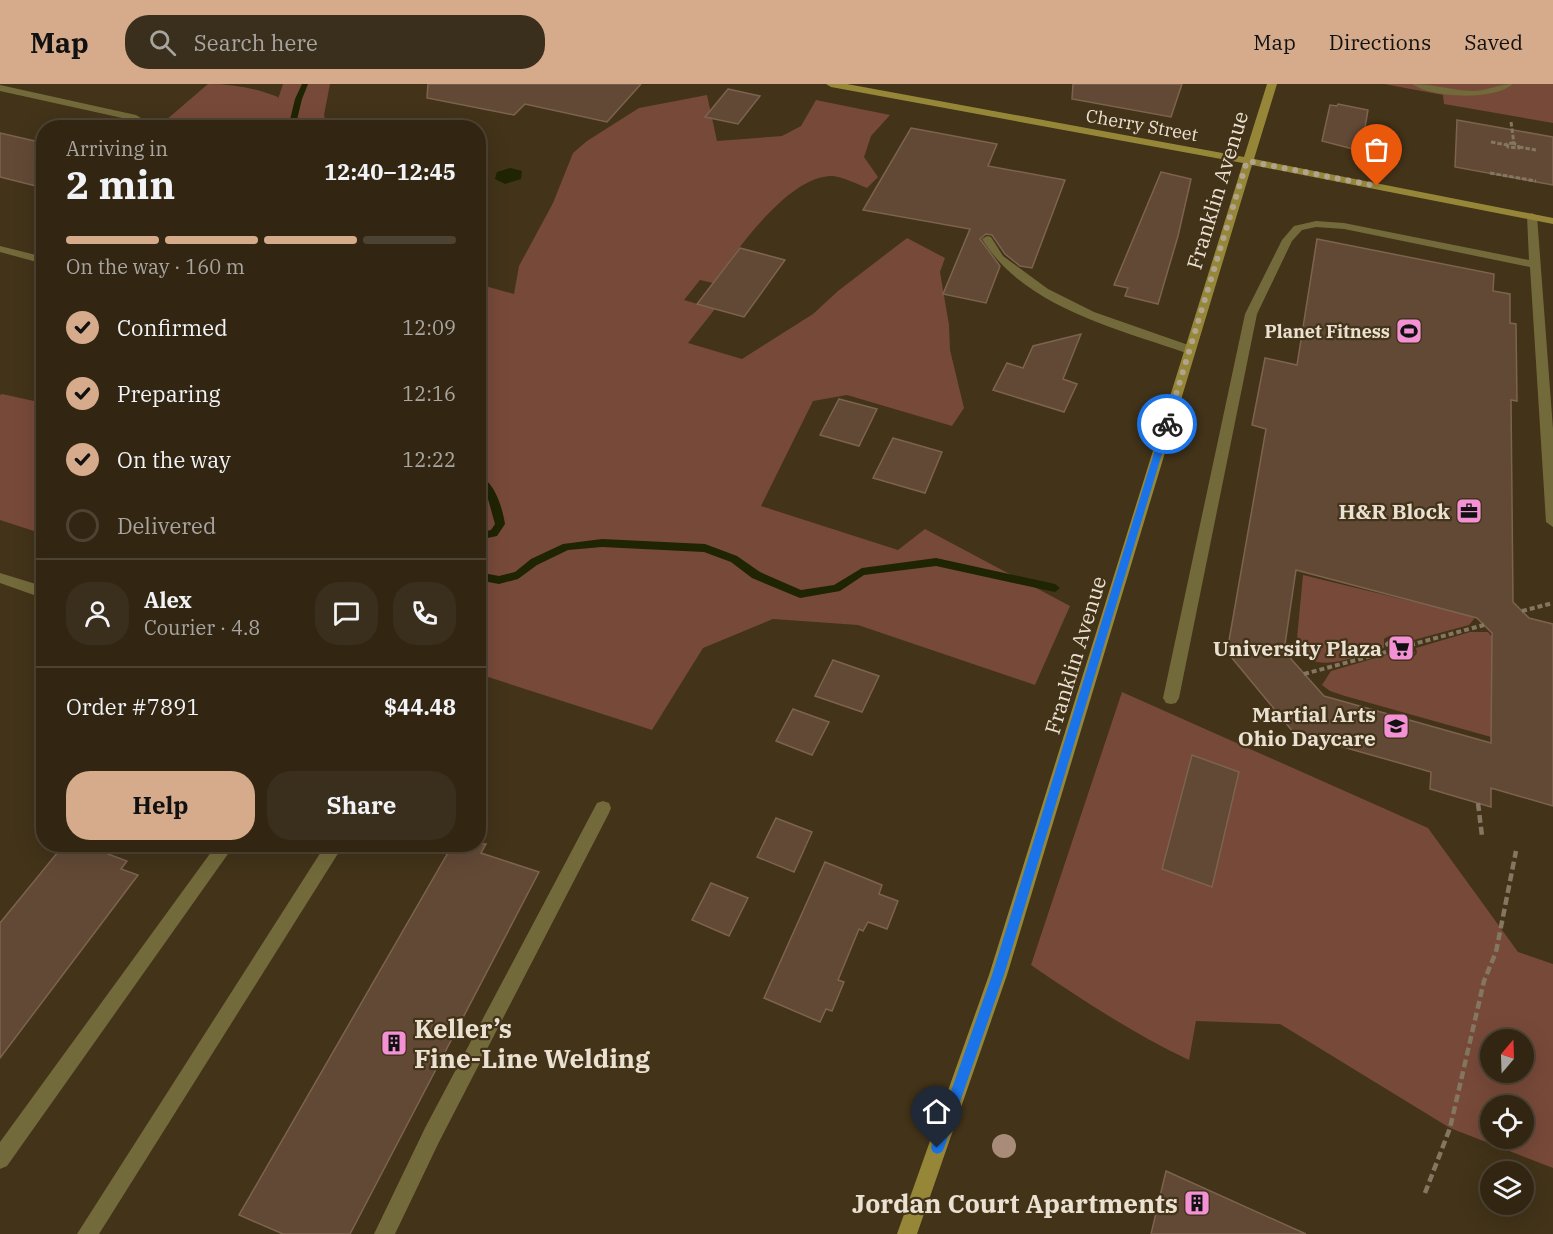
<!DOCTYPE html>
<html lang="en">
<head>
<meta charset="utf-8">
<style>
  :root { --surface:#322613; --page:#3a2e1c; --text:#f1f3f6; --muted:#a8a5a0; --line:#4d4333; --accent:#d6ab8b }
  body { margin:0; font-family:"IBM Plex Serif",serif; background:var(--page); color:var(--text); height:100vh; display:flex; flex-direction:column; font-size:22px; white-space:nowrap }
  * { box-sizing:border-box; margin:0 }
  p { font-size:20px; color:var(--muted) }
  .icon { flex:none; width:33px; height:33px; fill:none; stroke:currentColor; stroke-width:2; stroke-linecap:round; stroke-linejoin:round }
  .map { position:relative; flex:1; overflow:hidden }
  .side { position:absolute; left:36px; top:36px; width:450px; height:732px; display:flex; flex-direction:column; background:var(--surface); border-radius:24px; box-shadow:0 6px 24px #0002,0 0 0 2px var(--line) }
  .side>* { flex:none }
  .needle { width:39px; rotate:19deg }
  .buttons { position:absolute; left:1480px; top:945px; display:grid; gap:12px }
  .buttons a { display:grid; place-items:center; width:54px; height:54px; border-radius:50%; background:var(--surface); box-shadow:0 6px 24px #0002,0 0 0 2px var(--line); font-size:30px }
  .pin { position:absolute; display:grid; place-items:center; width:51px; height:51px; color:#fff; margin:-62px -26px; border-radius:50% 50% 50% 0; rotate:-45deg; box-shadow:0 0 6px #0007 }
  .pin .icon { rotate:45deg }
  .courier { position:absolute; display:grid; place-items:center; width:60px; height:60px; margin:-30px; border:4px solid #1a73e8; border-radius:50%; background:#fff; color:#222; box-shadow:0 2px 8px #0007 }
  .head em { font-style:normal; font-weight:700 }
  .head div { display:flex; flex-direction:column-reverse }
  .head { display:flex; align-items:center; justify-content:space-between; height:102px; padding:0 30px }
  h1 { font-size:39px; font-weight:700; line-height:45px }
  .bar { display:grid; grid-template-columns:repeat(4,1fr); gap:9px 6px; align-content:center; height:72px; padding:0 30px }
  .bar i { height:8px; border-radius:4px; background:var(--line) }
  .bar .on { background:var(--accent) }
  .bar p { grid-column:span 4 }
  .line { display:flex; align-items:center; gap:15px; padding:0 30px; border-top:2px solid var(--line) }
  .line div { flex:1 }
  .round { display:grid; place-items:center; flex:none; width:63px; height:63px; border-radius:24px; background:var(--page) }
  ol { padding:0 30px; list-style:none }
  li { display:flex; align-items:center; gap:18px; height:66px }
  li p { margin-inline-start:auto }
  li .icon { padding:6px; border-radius:50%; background:var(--accent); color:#111; stroke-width:4 }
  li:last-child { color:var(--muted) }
  li i { width:33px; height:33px; border:3px solid var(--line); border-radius:50% }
  .button { display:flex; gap:12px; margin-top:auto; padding:12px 30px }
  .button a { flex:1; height:69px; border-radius:24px; background:var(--accent); color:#111; font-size:24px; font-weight:700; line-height:69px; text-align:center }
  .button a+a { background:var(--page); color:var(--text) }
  header { display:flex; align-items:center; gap:36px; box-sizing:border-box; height:84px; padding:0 30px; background:var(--accent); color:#111 }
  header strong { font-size:28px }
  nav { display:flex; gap:33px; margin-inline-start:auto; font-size:21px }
  .search { width:420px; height:54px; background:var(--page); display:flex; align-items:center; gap:15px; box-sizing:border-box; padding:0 21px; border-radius:24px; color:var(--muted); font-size:22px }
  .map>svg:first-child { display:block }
  .green { fill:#774939; fill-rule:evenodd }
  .water { fill:#1f2403 }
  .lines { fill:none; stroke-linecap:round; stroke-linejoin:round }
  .stream { fill:#1f2403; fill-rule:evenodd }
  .building { fill:#624936; stroke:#7d634f; stroke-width:1.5; fill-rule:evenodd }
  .path-far2 { stroke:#847661; stroke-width:3; stroke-dasharray:4.5 2; stroke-linecap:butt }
  .path-far1 { stroke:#847661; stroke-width:4; stroke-dasharray:5 3; stroke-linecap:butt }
  .path { stroke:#847661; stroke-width:4.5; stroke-dasharray:8 4; stroke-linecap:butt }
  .lane { fill:#736a3b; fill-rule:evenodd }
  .secondary { fill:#968738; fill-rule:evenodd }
  .tree { fill:#a88c79 }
  .route { fill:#1a73e8 }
  .done { stroke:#b0a491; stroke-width:6; stroke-dasharray:0 10.8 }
  .labels { text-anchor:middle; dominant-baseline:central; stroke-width:4.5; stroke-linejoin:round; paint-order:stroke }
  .far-street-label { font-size:18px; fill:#ebe1d2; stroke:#423319 }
  .far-poi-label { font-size:18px; font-weight:bold; fill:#ebe1d2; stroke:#423319; text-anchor:end }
  .street-label { font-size:21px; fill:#ebe1d2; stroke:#423319 }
  .poi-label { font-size:21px; font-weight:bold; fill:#ebe1d2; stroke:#423319; text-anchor:end }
  .near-poi-label { font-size:26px; font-weight:bold; fill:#ebe1d2; stroke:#423319; text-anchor:start }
</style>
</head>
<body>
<header>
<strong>Map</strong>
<div class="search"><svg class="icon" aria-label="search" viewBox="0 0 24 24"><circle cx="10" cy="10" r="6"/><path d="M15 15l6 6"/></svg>Search here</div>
<nav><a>Map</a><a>Directions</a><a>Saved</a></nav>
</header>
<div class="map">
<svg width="1553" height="1150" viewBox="0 0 1553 1150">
  <rect width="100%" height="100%" fill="#423319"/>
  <g class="green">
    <path d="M208,0C233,0 255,4 278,13V15L283,0H330L324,31L327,43H158Z"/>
    <path d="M1384,0H1553V39L1444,20L1443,11Z"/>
    <path d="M707,11L717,57L782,52L801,42L816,16L890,31L871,52L864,73L878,93L867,104C857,100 843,93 833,92C788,91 737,167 713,199L700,196L684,216L715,225L688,259L742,275L813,230L838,207L907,154L945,174L940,188L949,241L950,266L964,324L952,342L847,311L813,317L761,422L898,466L925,445L1070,522L1035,601L858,541L773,535L703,564L652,646L479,590L478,200L514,210L519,182L553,119L573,69L587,57L639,24Z"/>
    <path d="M2,310L43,319V450L0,436V311Z"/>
    <path d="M1303,491L1472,532L1474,535L1469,541L1410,557C1402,551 1392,548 1384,555V564C1356,572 1317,592 1296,565Z"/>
    <path d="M1470,548H1488L1492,553L1491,653L1345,612L1330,607L1322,601L1331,587L1389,570L1400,576H1411L1417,569L1416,564Z"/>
    <path d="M1122,608L1428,744L1518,868L1553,880V1084L1450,1044L1280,940L1196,937L1189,976C1134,950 1082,916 1031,881ZM1491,956H1524V988H1491ZM1491,1022H1524V1054H1491Z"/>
  </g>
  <path class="water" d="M510,84L522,87L521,95L505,100L495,95L497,88Z"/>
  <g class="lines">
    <g class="stream">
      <path d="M302,0H308L302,15L295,44H288L295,15Z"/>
      <path d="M478,390C495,399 502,422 505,440L497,452L478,456V449L491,446L495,440L488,415L478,400Z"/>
      <path d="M602,455L705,460L737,472L760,488L801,506L834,501L862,484L936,474L1055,500L1060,504L1055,508L936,482L864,491L840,507L800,514L752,494L731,478L704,468L602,463L568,466L537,481L518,495L499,500L478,496V488L499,492L515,488L531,475L563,460Z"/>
    </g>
  </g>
  <g class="building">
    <path d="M428,0H641L607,38L525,20L514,31L427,14Z"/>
    <path d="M1073,0H1182L1171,33L1072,15Z"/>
    <path d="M728,5L760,12L738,40L705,33Z"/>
    <path d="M1338,20L1368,26L1361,67L1322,57L1330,21L1337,22Z"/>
    <path d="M1457,36L1553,53V101L1455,83Z"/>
    <path d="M911,44L997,60L988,82L1065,96L1032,184L1020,182L1005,170L992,151L986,150L980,155L1000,182L986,219L943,210L970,145L863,126Z"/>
    <path d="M0,49L44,59V104L0,93Z"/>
    <path d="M1161,88L1191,95L1178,152L1158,220L1125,212L1128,204L1114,201Z"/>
    <path d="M1317,155L1494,190L1493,207L1510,210V239L1516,240L1517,317L1511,316L1513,518L1529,534L1553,540V722L1491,704V723L1430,705L1431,688L1294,649L1227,568L1266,345L1252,341L1265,274L1297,281ZM1296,486L1477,534L1492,549L1491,659L1324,612L1284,567Z"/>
    <path d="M740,164L785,176L744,233L697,220Z"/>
    <path d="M1081,250L1063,295L1077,300L1064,328L993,306L1007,279L1023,284L1033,262Z"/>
    <path d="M839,315L877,325L859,362L820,351Z"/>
    <path d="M893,354L942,368L925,409L873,394Z"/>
    <path d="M833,576L879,592L862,628L815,612Z"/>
    <path d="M793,625L829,638L812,671L776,657Z"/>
    <path d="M1192,671L1239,688L1212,803L1162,785Z"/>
    <path d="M776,734L812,748L794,788L757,773Z"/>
    <path d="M453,760H486L481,769L539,788L350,1150H283L239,1131Z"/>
    <path d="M84,761L127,777L121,785L138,791L0,974V839L62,763L78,768Z"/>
    <path d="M825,778L882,801L879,810L898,817L887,845L868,838L863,847L859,845L838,896L844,898L832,927L826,925L820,938L764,914Z"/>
    <path d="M711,799L748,814L729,852L692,836Z"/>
    <path d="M1166,1087L1306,1150H1151Z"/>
  </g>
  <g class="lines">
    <g class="path-far2">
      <path d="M1511,38L1514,60"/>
      <path d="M1491,58L1507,61"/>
      <path d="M1512,59L1518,61L1519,64L1508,63L1507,60Z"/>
      <path d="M1519,63L1536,66"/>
      <path d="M1490,89L1536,97"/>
    </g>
    <g class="path-far1">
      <path d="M1522,527L1553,519"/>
      <path d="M1395,555L1409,559L1413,567L1411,572C1399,575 1393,570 1387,560Z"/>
      <path d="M1410,561L1484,541"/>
      <path d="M1304,590L1390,567"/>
    </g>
    <g class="path">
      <path d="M1478,719L1482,752"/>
      <path d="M1425,1109L1450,1044L1484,897L1496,868L1516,767"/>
    </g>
    <g class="lane">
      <path d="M1412,0C1434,0 1454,7 1475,7C1489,6 1499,0 1513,0C1494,17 1432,14 1412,0Z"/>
      <path d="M0,1L136,31L141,34L136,37L0,7Z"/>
      <path d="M1532,129L1537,132L1553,345V443L1546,438L1530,183L1344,145L1316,143L1302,146L1292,157L1257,230L1179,614L1176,619L1171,620L1166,619L1163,614L1245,230L1282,156L1294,142L1316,137L1344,139L1529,176L1527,132Z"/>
      <path d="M987,152L991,153L1003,172L1048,205L1094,228L1194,263L1196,266L1194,269H1186C1115,244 1024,223 982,155Z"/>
      <path d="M0,162L44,173V180L0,168Z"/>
      <path d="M0,489L39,501L41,505L39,509L34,511L0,499Z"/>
      <path d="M603,717L609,719L611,724L609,729L439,1058L395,1150H374L425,1044L597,719Z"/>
      <path d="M217,760H235L7,1082L0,1085V1058Z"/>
      <path d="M326,760H344L99,1150H77Z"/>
    </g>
    <path class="secondary" d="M826,0H847L1244,73L1267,0H1277L1254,75L1553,134V140L1252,81L1007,891L917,1150H897L989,891L1243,79L831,3Z"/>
  </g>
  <circle class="tree" cx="1004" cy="1062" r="12"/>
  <path class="route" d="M1167,337L1171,340L1004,891L944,1064L942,1068L937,1070L933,1068L931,1064L992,891L1163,340Z"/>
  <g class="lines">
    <path class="done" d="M1167,340L1247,77L1377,102"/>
  </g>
  <defs>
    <symbol id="stadium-square" viewBox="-11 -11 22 22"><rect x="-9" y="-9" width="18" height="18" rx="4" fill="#f491d4" stroke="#423319"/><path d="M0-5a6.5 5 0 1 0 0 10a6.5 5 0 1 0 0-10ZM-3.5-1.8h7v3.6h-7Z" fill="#111"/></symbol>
    <symbol id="office-square" viewBox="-11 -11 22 22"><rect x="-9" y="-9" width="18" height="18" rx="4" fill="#f491d4" stroke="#423319"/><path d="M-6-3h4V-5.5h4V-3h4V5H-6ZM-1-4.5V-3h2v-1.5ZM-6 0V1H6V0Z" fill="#111"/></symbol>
    <symbol id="supermarket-square" viewBox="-11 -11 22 22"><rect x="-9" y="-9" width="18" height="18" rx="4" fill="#f491d4" stroke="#423319"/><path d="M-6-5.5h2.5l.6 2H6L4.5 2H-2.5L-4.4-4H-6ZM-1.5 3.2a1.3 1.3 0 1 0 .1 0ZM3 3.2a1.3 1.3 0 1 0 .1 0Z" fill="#111"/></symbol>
    <symbol id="school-square" viewBox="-11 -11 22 22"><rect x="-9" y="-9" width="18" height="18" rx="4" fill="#f491d4" stroke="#423319"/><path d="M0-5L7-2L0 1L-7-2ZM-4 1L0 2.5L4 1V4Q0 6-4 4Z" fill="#111"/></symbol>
    <symbol id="building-square" viewBox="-11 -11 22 22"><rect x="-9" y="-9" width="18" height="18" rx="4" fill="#f491d4" stroke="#423319"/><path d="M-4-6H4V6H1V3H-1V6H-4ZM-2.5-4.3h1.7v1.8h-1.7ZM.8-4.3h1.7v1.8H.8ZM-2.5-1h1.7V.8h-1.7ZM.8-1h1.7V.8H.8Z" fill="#111"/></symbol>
  </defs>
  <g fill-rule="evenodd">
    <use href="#stadium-square" x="1394" y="232" width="30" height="30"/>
    <use href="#office-square" x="1454" y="412" width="30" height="30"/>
    <use href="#supermarket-square" x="1386" y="549" width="30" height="30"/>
    <use href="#school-square" x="1381" y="627" width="30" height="30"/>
    <use href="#building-square" x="379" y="944" width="30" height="30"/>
    <use href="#building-square" x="1182" y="1104" width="30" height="30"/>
  </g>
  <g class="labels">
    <g class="far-street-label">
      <text transform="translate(1142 41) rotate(10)">Cherry Street</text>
    </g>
    <g class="far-poi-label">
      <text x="1390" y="247">Planet Fitness</text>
    </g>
    <g class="street-label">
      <text transform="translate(1217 106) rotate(-73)">Franklin Avenue</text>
      <text transform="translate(1075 571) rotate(-73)">Franklin Avenue</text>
    </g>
    <g class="poi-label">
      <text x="1450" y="427">H&amp;R Block</text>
      <text x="1382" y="564">University Plaza</text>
      <text x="1376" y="630">Martial Arts<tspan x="1376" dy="24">Ohio Daycare</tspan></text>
    </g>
    <g class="near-poi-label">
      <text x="414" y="944">Keller’s<tspan x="414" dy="30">Fine-Line Welding</tspan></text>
      <text x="1178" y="1119" text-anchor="end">Jordan Court Apartments</text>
    </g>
  </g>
</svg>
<div class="buttons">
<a><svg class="needle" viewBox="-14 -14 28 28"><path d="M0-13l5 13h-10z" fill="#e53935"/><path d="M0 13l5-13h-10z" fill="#a8a5a0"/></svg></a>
<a><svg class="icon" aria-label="locate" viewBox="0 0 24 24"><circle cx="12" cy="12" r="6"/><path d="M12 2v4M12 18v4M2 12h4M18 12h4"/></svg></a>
<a><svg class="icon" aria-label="layers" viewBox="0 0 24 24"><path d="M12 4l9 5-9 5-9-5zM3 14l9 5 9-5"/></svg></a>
</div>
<div class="pin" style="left:1377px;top:102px;background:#ea580c"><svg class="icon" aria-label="bag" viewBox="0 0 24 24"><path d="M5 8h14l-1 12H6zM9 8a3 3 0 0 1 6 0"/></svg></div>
<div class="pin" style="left:937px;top:1064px;background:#1f2937"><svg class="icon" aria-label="home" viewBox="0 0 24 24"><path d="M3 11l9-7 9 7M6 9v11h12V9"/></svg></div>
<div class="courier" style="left:1167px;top:340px"><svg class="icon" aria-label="bike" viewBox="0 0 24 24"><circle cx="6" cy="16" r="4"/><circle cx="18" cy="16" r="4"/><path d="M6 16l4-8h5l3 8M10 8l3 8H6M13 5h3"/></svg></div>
<section class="side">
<div class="head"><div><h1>2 min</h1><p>Arriving in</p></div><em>12:40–12:45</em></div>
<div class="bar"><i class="on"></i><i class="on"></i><i class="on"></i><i></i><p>On the way · 160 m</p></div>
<ol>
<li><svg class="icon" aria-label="check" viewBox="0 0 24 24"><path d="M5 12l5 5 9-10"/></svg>Confirmed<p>12:09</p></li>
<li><svg class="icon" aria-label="check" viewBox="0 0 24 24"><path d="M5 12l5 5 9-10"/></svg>Preparing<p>12:16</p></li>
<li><svg class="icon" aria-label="check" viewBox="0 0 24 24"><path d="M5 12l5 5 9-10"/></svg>On the way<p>12:22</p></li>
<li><i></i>Delivered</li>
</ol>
<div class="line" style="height:108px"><a class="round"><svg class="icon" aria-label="person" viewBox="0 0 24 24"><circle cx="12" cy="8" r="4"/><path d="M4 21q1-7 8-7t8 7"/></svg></a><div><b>Alex</b><p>Courier · 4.8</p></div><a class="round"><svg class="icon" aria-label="chat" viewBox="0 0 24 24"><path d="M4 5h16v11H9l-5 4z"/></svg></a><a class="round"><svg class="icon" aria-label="phone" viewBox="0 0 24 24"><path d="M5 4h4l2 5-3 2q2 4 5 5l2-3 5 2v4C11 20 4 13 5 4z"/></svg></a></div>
<div class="line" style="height:78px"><div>Order #7891</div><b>$44.48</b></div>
<div class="button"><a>Help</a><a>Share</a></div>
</section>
</div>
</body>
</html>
